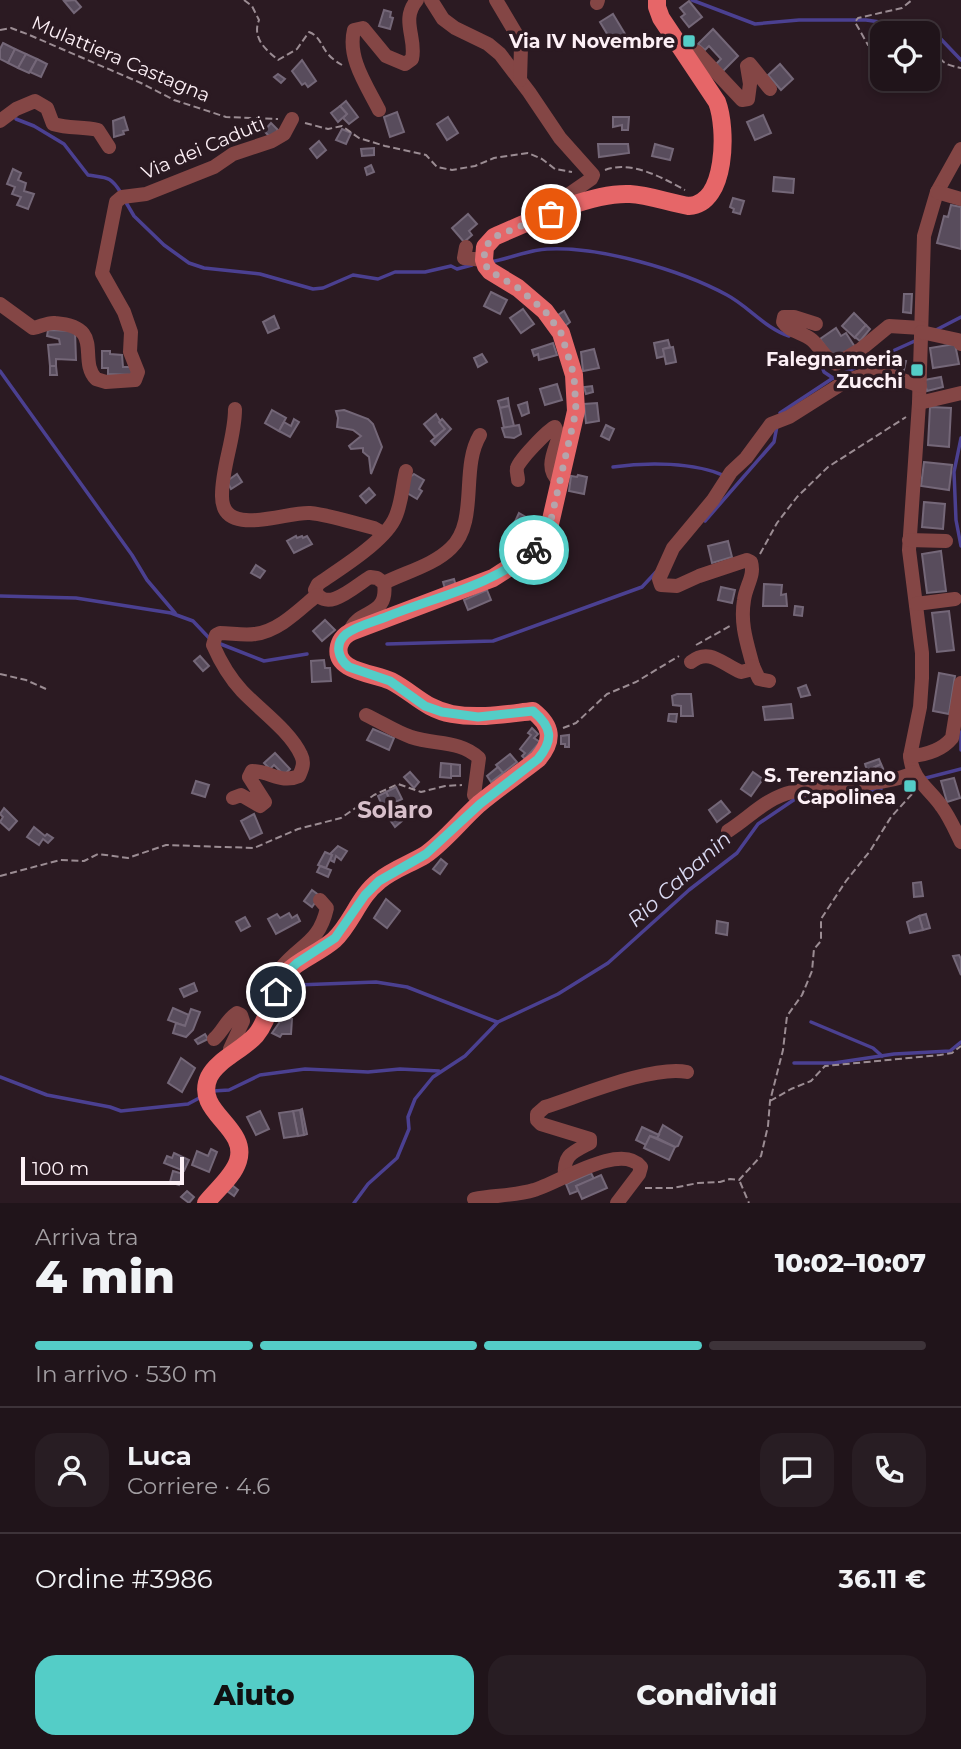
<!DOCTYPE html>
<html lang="it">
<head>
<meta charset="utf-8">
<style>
  :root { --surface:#20141a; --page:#281d23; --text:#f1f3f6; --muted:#a29ea2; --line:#3d3339; --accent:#54cdc7 }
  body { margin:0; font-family:Montserrat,sans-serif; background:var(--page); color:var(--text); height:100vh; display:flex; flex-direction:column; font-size:26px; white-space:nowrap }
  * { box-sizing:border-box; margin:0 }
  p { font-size:23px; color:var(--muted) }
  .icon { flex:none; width:38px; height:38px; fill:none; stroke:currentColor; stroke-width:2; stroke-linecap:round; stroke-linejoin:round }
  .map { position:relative; height:1203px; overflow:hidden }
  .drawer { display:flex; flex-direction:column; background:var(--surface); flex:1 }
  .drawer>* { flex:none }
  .buttons { position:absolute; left:870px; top:21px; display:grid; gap:14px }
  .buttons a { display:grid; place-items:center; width:70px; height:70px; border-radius:14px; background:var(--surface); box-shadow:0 4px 10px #0003,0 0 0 2px var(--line); font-size:35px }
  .scale { position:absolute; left:21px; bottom:18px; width:163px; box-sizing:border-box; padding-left:7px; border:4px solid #fdf0f6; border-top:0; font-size:19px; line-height:24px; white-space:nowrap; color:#fdf0f6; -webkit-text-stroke:5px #2b1a22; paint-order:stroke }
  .pin { position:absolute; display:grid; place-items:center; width:60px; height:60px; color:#fff; margin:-30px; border:4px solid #fff; border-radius:50%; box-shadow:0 2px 7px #0007 }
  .courier { position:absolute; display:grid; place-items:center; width:70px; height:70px; margin:-35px; border:5px solid #54cdc7; border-radius:50%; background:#fff; color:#222; box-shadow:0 2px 9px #0007 }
  .summary em { font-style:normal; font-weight:800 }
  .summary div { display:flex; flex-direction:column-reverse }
  .summary { display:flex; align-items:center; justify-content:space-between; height:119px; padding:0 35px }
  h1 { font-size:46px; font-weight:800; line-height:52px }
  .bar { display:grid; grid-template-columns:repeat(4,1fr); gap:10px 7px; align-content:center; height:84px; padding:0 35px }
  .bar i { height:9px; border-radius:5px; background:var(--line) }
  .bar .selected { background:var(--accent) }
  .bar p { grid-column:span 4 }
  .line { display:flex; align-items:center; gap:18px; padding:0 35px; border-top:2px solid var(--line) }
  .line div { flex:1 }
  .round { display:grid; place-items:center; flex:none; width:74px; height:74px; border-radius:21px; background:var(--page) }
  .action { display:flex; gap:14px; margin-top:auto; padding:14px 35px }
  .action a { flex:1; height:80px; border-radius:21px; background:var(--accent); color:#111; font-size:28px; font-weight:800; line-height:80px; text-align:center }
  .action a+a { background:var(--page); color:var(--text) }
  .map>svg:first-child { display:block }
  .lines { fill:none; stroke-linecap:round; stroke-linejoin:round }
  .stream { stroke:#4b4091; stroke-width:3.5 }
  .building { fill:#584c5c; stroke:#746778; stroke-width:2 }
  .path { stroke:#9b8c93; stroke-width:2; stroke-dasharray:7 3.5; stroke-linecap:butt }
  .minor { stroke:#844645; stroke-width:14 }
  .major { stroke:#e66668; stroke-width:18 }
  .done { stroke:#b4a5ac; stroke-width:7; stroke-dasharray:0 12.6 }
  .route { stroke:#54cdc7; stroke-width:9 }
  .poi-dot { fill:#54cdc7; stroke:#2b1a22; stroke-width:2.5 }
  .labels { text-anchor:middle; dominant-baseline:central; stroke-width:7; stroke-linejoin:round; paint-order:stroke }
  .poi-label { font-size:19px; font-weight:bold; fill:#fdf0f6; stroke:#2b1a22; text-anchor:end }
  .street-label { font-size:19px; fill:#fdf0f6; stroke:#2b1a22 }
  .water-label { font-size:21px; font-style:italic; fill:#dadaf2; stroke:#2b1a22 }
  .quarter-label { font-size:23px; font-weight:bold; fill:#d8c0cb; stroke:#2b1a22 }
</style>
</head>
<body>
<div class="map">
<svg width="961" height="1203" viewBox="0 0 961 1203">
  <rect width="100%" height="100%" fill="#2b1a22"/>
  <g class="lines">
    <g class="stream">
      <path d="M692,0L755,24L799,20H866L923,28L938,36L961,60"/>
      <path d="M16,119L34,126L64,144L88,175C106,178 110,175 121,193"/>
      <path d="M124,199L134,216L164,245L189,263L204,268L260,274L313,289L323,288L353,275L378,279L395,272H425L451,266L457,269L472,265"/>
      <path d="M490,262C508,259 528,250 547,249C599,246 681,270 727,295C748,306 766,329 789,336"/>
      <path d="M936,330L961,317"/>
      <path d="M818,356L824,372L833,378"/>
      <path d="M0,371L132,555L147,580L175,613"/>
      <path d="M780,413L833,378L917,340"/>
      <path d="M961,438L954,472L956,520L961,546"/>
      <path d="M613,467C647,462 694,462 725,476"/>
      <path d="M705,521L774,442L777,426"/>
      <path d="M0,596L76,598L171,613L193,621L211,640"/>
      <path d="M218,643L264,661L307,654"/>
      <path d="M387,644L493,641L642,587L656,572"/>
      <path d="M961,732V750"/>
      <path d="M922,779L961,769"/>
      <path d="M805,796L854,795L881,789"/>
      <path d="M297,985L376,982L407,987L497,1022"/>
      <path d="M811,1022L873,1048L882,1056"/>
      <path d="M794,1063H834L894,1054L950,1051L961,1042"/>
      <path d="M0,1077L47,1095L110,1107L121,1111L188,1104L203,1096"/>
      <path d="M213,1091L229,1090L260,1075L305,1069L368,1072L400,1069L439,1071"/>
      <path d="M354,1203L368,1184L397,1158L409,1129L408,1117L415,1099L433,1077L465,1056L498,1022L558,994L608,963L689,890L737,853L758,824L798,797"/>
    </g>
  </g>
  <g class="building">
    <path d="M75,0L81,7L74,13L64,1Z"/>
    <path d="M689,1L702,17L689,27L681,17L685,14L680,8Z"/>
    <path d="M384,10L391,12L390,17L393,18L390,29L379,26Z"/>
    <path d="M613,14L625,34L612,42L600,22Z"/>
    <path d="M713,29L738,56L723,71L716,64L721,59L709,46L705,50L698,44Z"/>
    <path d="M3,43L15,49L8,63L0,59V49Z"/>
    <path d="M15,49L26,54L18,68L8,63Z"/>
    <path d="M26,54L37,59L29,73L18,68Z"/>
    <path d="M37,59L47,64L41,77L30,72Z"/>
    <path d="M302,60L316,81L308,87L305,83L302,85L292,71Z"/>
    <path d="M780,64L793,79L781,90L768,75Z"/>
    <path d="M278,74L285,79L281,83L274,77Z"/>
    <path d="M346,101L358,117L349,124L343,118L347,114L340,106Z"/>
    <path d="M340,106L347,114L338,122L331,113Z"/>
    <path d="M397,112L404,132L390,137L384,117Z"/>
    <path d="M763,115L771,133L755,140L747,122Z"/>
    <path d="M124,117L128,130L123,131L124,134L114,137L113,121Z"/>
    <path d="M448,117L458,133L447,140L437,124Z"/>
    <path d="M613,117H629L628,130H622V125L613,127Z"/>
    <path d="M271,123L278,130L271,138L264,131Z"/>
    <path d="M342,129L351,133L346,144L336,140Z"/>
    <path d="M319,141L326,150L317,158L310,149Z"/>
    <path d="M598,144H628L629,153L599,157Z"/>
    <path d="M655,144L673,149L670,160L652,156Z"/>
    <path d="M374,148V155L362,156L361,149Z"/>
    <path d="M371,165L374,172L367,175L365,168Z"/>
    <path d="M13,169L21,173L18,180L26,183L24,191L34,194L28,209L17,205L21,197L12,194L15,187L7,184Z"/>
    <path d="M774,177L794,179L793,193L773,191Z"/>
    <path d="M733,198L744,201L740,214L733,212L734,209L730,207Z"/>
    <path d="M951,205L961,207V249L937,243L944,216L948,217Z"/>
    <path d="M468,214L477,224L469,231L472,235L464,242L452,228Z"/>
    <path d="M491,292L507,300L500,314L484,306Z"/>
    <path d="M904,294H912L911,313L903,312Z"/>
    <path d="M523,309L534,324L521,333L510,318Z"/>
    <path d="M564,311L570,322L565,326L558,315Z"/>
    <path d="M854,313L866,325L855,338L842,326Z"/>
    <path d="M274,316L279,328L268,333L263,322Z"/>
    <path d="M866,325L870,329L860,341L855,337Z"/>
    <path d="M836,328L841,336L846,333L855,347L838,360L834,354L832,356L820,339Z"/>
    <path d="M48,330L75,331L76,360L56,359V366H50L48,345L60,344L59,339L47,336Z"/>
    <path d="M668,340L670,347L663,349L665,356L657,358L654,343Z"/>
    <path d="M553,343L557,355L539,360L538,354L534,356L532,350Z"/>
    <path d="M955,344L959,364L933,368L930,348Z"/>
    <path d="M673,347L676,362L666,364L663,349Z"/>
    <path d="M594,349L599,368L583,371L581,352Z"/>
    <path d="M102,351H110V354L122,355L123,367H133V375L108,374V368H102Z"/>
    <path d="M482,354L487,362L478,367L474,358Z"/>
    <path d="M895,359L906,361L903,374L893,371Z"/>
    <path d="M50,366H56L57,375H50Z"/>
    <path d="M941,377L943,387L927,391L924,380Z"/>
    <path d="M557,384L562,400L545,405L540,389Z"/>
    <path d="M592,386L593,392L586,394L584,387Z"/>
    <path d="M508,398L509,406L500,408L498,401Z"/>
    <path d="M527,402L529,413L522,416L518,405Z"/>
    <path d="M597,403L599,421L586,423L584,404Z"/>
    <path d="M509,406L514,426L504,428L500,408Z"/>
    <path d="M930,407L951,408L949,447L928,445Z"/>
    <path d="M272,410L286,418L279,431L265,423Z"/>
    <path d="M344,410L368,419L373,424L382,447L371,474L369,457L363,452V448L351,449L349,446L361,436L353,430L337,427L338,418L336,411Z"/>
    <path d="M436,414L445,429L435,437L424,424Z"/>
    <path d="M294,419L299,422L290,437L279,431L284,422L291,426Z"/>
    <path d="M442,419L451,429L435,445L431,441L445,429L439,422Z"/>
    <path d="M519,425L521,434L514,438L505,437L502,428Z"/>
    <path d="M606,425L614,429L609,440L601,436Z"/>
    <path d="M924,462L952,465L949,490L921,486Z"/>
    <path d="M237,474L242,482L231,489L227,481Z"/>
    <path d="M414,474L424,480L419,489L422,491L417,499L407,493L410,477Z"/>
    <path d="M578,475L587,477L584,494L569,491L571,476L577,477Z"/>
    <path d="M369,488L375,495L366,503L360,496Z"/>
    <path d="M924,502L945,504L943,529L922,527Z"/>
    <path d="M519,513L531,520L524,535L512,528Z"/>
    <path d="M296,536L297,538L302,536L303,538L307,536L312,544L294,553L287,541Z"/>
    <path d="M728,541L732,557L712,563L708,546Z"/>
    <path d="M941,551L946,591L927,593L922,554Z"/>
    <path d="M256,565L265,571L260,578L251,573Z"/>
    <path d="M454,579L456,586L445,589L443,582Z"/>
    <path d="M764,584L782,585L781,595L786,594L787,606H763Z"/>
    <path d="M721,587L735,590L732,603L718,600Z"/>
    <path d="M487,590L491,600L468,610L464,600Z"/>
    <path d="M795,606L803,607L802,616L794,615Z"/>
    <path d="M949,611L954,650L937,652L932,613Z"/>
    <path d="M325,620L335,630L322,641L313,631Z"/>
    <path d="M200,656L209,666L203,671L194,661Z"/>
    <path d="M324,660L325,668H330L331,681L312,682L311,661Z"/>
    <path d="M939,673L955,676L949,714L933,711Z"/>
    <path d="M806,685L810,695L801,697L798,688Z"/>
    <path d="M677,694H691L693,716H681V706L673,705L672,696Z"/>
    <path d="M791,704L793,718L765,720L763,707Z"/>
    <path d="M669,714H677L676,722L668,721Z"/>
    <path d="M532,728L538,734L534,738L540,742L525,759L522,756L525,753L520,749L531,735L528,733Z"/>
    <path d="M373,729L394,738L389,750L367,740Z"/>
    <path d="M569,735V747H565V744H561V736Z"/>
    <path d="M275,753L290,769L284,775L274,765L270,769L264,763Z"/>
    <path d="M510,754L517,762L503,773L496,765Z"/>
    <path d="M879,759L881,764L867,771L865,764Z"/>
    <path d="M441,763L451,764V778L440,777Z"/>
    <path d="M451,764L460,765V776H451Z"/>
    <path d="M881,764L885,773L871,779L867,771Z"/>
    <path d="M498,767L503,773L491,782L487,776Z"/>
    <path d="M410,772L419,782L414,788L404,777Z"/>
    <path d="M753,772L763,779L751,796L741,789Z"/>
    <path d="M954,778L960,798L947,802L941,781Z"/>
    <path d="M196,781L209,785L205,797L192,793Z"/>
    <path d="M396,787L402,799L392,804L386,792Z"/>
    <path d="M386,792L392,804L383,808L378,796Z"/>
    <path d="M721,801L730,812L717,822L709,810Z"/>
    <path d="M4,808L17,821L9,830L0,822L3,817L0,814Z"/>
    <path d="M254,814L262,833L250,839L241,821Z"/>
    <path d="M398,814L402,821L395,827L390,820Z"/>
    <path d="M34,827L45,836L47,834L53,838L48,843L43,839L39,845L27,837Z"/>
    <path d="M338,846L347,851L341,860L336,856L334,862L330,860L332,855L330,854Z"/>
    <path d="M325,852L332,855L326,868L318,865Z"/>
    <path d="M441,859L447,864L440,874L433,869Z"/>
    <path d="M320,866L331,870L328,877L317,872Z"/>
    <path d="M921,882L923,896L914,897L913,883Z"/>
    <path d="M312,890L320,896L312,907L304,901Z"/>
    <path d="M386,899L400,911L387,928L374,918Z"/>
    <path d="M289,913L292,918L297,915L300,921L276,934L268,919L277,914L280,918Z"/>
    <path d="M926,914L930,928L923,930L919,916Z"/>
    <path d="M919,916L923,930L910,933L907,922Z"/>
    <path d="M245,917L250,926L241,931L236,922Z"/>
    <path d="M717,921L728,923L727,935L716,933Z"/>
    <path d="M959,955L961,959V975L953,956Z"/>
    <path d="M194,983L197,991L184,997L180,989Z"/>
    <path d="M173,1008L189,1015L185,1026L168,1020Z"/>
    <path d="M191,1009L200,1012L193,1030L186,1037L173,1033L176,1023L185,1026Z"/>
    <path d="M280,1018L292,1019L291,1034H282L280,1037L272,1033L279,1023Z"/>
    <path d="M205,1034L208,1039L198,1044L195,1040Z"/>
    <path d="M181,1058L195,1068L182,1092L168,1083Z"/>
    <path d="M302,1109L307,1134L304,1135L300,1110Z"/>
    <path d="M300,1110L304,1135L298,1136L293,1111Z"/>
    <path d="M260,1111L269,1129L256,1135L247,1117Z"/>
    <path d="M293,1111L298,1136L284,1138L279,1113Z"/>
    <path d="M663,1125L682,1137L678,1146L675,1147L657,1138Z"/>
    <path d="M642,1127L659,1135L657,1138L650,1136L646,1145L636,1140Z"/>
    <path d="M650,1136L675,1147L669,1160L644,1148Z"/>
    <path d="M211,1149L217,1152L209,1172L192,1165L197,1151L208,1156Z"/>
    <path d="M174,1153L189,1160L184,1171L164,1163L167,1156L172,1158Z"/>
    <path d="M173,1171L183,1174L179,1185L170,1182Z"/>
    <path d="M591,1173L594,1179L576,1186L578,1191L570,1194L566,1184Z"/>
    <path d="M601,1175L607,1188L582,1199L576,1186Z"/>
    <path d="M232,1185L238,1190L234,1196L227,1191Z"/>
    <path d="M187,1191L194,1197L189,1203L181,1197Z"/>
  </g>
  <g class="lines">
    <g class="path">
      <path d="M244,0L252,6L259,20C252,38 265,49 278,60L297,49L309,32C320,36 321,46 328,54C332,59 337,62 342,65"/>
      <path d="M0,30L11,28L27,34L141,83L174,100L226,117L278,119"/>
      <path d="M928,44H934C940,62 942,64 961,68"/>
      <path d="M882,45H868L855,22L858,18L902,8L912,0"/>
      <path d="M305,123L328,129L342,126L359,138L385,146L426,155L437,167L452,170L475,166L494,158L528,153L542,159L555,169L572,172"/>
      <path d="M605,170C631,160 663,178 685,190"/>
      <path d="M760,554L777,523L797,497L828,467L906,417"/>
      <path d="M696,645L730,626"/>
      <path d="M0,674L26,680L46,689"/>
      <path d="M563,728L576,723L607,694L636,682L679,656"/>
      <path d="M0,876L60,860L84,861L98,854L128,858L166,845L254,848L298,829L341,818L374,795L398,784L421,792L445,786L462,785"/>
      <path d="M770,1101L791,1089L811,1081L825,1066L940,1055L952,1053L961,1046"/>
      <path d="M740,1182L749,1203"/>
      <path d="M645,1188H673L698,1183L720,1182L730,1179L739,1180L761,1156L768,1126L770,1101L783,1050L787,1016L802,995L812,971L814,949L821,941V919L846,881L870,851L891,817L912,794"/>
    </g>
    <g class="minor">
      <path d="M431,0L443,19L455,28L488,44L500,54L529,92L560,138L593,175L591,179L565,197L542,208"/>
      <path d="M496,0L518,37L521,47L520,80"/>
      <path d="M597,3L598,0"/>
      <path d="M685,53L697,52L742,100L748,99L750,84L747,66L750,64L770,89"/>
      <path d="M379,110C367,86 347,58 354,30L363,28L386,56L405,64L412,59C417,38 400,20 417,0"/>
      <path d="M0,121L16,109L35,101L47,108L53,124C70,129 82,126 98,130L109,147"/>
      <path d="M961,149L937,192L924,236L919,403L909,550L922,653V678L920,707L910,756C912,780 930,789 942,807C950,818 955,830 961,842"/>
      <path d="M937,192L961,199"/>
      <path d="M466,247L464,258L484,260"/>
      <path d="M0,304L33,328C41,327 47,322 55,323C106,327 77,359 96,379L106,382L135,380L138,372L130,352L131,332L124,312L102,273L116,202L122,197L146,194L214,167L233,154L272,141L284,134L292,119"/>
      <path d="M816,324L794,317H784L783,322C789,332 803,332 812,340C821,348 825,359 836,364L861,349L889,326L921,328"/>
      <path d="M921,332L958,340L961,344"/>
      <path d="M919,403L961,393"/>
      <path d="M235,409C235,438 222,466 222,495C221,540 287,511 310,513C331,515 353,523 374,528L383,533"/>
      <path d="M518,480C518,476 516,472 517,468C517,462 549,429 555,427L559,436C554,453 544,469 560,482"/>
      <path d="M909,540L946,541"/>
      <path d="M384,583C406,572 434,565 451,548C479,521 460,468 480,435"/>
      <path d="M916,604L955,599"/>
      <path d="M350,631C358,608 389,618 384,583L377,578L370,577C356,585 326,615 315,590L318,584C340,569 382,543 394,520C402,505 402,486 406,471"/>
      <path d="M691,662C710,647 723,665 741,672L749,670L753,666C747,643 740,624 744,600C746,585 755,576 751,562L747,560L699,576L677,586L661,585L659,579L673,548L713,500L731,472L746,458L771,424L789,417L846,381L871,372L883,373L920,386"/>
      <path d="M753,666L759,679L769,681"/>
      <path d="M366,715C381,722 396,732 411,737C435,745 460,740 479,758L474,795L480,804"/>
      <path d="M910,756C925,755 942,750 952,738L961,683"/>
      <path d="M233,798L241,795L260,806L265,802L249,777L252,771C270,771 281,784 299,776C302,769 305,763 301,755C290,731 260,710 242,691C230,678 220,661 213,645L216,635L220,633C231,633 244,636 255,634C279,631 299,610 317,595"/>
      <path d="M728,831C750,817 766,798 792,792C825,784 889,787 914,772"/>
      <path d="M283,975L281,968C302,943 319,943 327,908L320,900"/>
      <path d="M214,1039C223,1031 227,1019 237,1013L241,1015L243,1021L230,1049V1058"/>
      <path d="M565,1177C563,1155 571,1153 590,1143V1139L541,1124L537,1120V1114L545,1107C580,1096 653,1065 687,1072"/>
      <path d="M474,1199C493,1195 515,1196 534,1190C557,1184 621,1141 641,1167L639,1174L617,1203"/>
    </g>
    <path class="major" d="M206,1203C216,1190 233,1177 238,1161C249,1127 193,1112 209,1077C218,1059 243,1050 256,1035C271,1017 271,990 286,973C300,959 319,953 334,940C352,923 359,896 379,881C392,870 410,864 425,855C445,841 461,820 479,804C498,788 519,774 538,759C554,740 552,726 533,711C506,714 479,719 452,714C425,709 414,693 391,681C375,673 333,672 339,646C341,638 346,634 353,631L493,578L524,558L540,544L550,524L576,411L574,375L561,333L545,311L518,288L490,271L486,266L484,260L485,247L494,237C530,221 591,192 630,194C649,195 670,203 689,206C727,204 727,128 717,102L661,18L657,7V0"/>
  </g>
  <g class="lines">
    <path class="done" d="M534,550L540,544L550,524L576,411L574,375L561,333L545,311L518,288L490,271L486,266L484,260L485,247L494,237L551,214"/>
    <path class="route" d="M276,992L283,976L297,963L335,938L365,895L379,881L426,854L480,804L538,759C554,740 552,727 533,711L478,717L442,712L425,706L390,681L349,667C338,659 334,644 346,634C356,626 373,622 386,617C437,596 490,587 534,550"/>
  </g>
  <g class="poi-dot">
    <rect x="682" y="34" width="14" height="14" rx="3.5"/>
    <rect x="910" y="363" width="14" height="14" rx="3.5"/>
    <rect x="903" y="779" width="14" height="14" rx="3.5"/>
  </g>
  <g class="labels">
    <g class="poi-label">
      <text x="675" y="41">Via IV Novembre</text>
      <text x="903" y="359">Falegnameria<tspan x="903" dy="22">Zucchi</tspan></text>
      <text x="896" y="775">S. Terenziano<tspan x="896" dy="22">Capolinea</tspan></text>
    </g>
    <g class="street-label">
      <text transform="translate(121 59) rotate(23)">Mulattiera Castagna</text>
      <text transform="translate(203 148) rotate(-23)">Via dei Caduti</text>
    </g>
    <g class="water-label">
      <text transform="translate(679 879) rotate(-42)">Rio Cabanin</text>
    </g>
    <g class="quarter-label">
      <text x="395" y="810">Solaro</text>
    </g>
  </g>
</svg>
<div class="buttons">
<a><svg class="icon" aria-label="locate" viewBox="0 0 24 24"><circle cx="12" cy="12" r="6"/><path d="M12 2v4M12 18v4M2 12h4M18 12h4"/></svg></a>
</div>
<div class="scale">100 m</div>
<div class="pin" style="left:551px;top:214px;background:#ea580c"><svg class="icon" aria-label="bag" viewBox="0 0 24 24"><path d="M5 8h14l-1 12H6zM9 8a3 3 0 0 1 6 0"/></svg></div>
<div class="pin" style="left:276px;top:992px;background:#1f2937"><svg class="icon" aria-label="home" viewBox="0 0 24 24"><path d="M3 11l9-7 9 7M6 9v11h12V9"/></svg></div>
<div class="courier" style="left:534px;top:550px"><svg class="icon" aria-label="bike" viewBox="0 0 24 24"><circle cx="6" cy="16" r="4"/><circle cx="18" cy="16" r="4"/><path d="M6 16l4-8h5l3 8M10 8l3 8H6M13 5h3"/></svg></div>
</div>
<section class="drawer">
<div class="summary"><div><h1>4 min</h1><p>Arriva tra</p></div><em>10:02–10:07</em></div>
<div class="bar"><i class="selected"></i><i class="selected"></i><i class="selected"></i><i></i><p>In arrivo · 530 m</p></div>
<div class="line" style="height:126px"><a class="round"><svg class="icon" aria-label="person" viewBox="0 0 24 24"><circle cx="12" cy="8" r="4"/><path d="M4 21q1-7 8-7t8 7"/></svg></a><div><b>Luca</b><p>Corriere · 4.6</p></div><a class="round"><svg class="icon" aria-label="chat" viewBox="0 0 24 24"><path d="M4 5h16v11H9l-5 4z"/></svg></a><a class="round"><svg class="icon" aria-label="phone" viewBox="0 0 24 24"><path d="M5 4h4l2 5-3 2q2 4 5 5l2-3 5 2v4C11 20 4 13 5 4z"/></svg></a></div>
<div class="line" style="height:91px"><div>Ordine #3986</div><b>36.11 €</b></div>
<div class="action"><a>Aiuto</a><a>Condividi</a></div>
</section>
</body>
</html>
